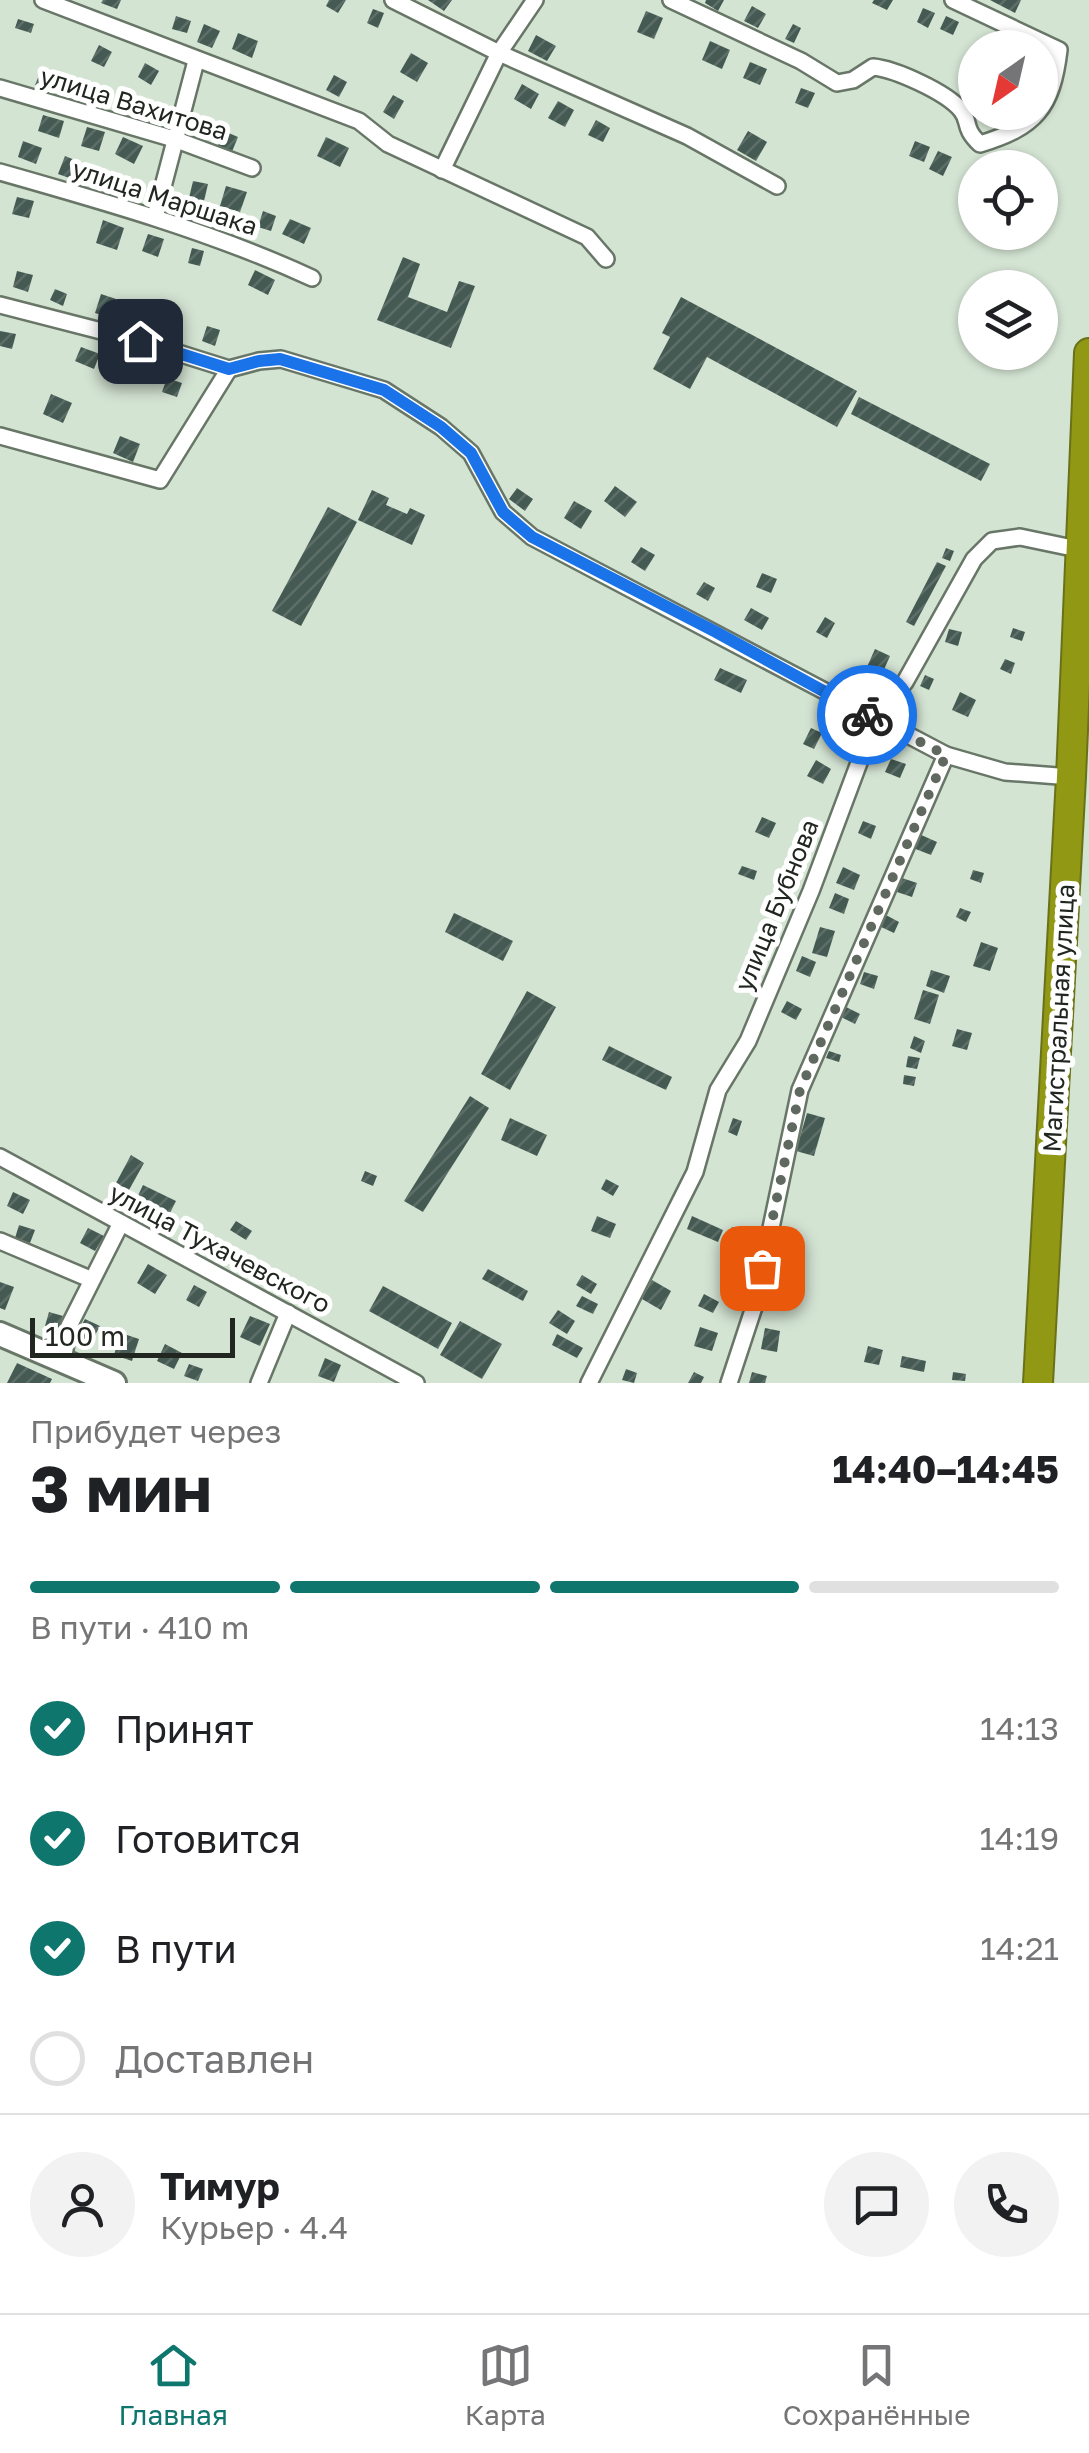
<!DOCTYPE html>
<html lang="ru">
<head>
<meta charset="utf-8">
<style>
  :root { --surface:#fff; --page:#f2f2f2; --text:#202124; --muted:#757577; --line:#e0e0e0; --accent:#0f766e }
  body { margin:0; font-family:"Golos Text",sans-serif; background:var(--page); color:var(--text); height:100vh; display:flex; flex-direction:column; font-size:38px; white-space:nowrap }
  * { box-sizing:border-box; margin:0 }
  p { font-size:32px; color:var(--muted) }
  .icon { flex:none; width:55px; height:55px; fill:none; stroke:currentColor; stroke-width:2; stroke-linecap:round; stroke-linejoin:round }
  .map { position:relative; height:1383px; overflow:hidden }
  .panel { display:flex; flex-direction:column; background:var(--surface); flex:1 }
  .panel>* { flex:none }
  .needle { width:65px; rotate:214deg }
  .fabs { position:absolute; left:958px; top:30px; display:grid; gap:20px }
  .fabs a { display:grid; place-items:center; width:100px; height:100px; border-radius:50%; background:var(--surface); box-shadow:0 2px 8px #0004; font-size:50px }
  .scale { position:absolute; left:30px; bottom:25px; width:205px; box-sizing:border-box; padding-left:10px; border:5px solid #212720; border-top:0; font-size:28px; line-height:35px; white-space:nowrap; color:#212720; -webkit-text-stroke:8px #fff; paint-order:stroke }
  .pin { position:absolute; display:grid; place-items:center; width:85px; height:85px; color:#fff; margin:-42px; border-radius:20px; box-shadow:0 5px 15px #0006 }
  .courier { position:absolute; display:grid; place-items:center; width:100px; height:100px; margin:-50px; border:8px solid #1a73e8; border-radius:50%; background:#fff; color:#222; box-shadow:0 2px 12px #0007 }
  .overview em { font-style:normal; font-weight:700 }
  .overview div { display:flex; flex-direction:column-reverse }
  .overview { display:flex; align-items:center; justify-content:space-between; height:170px; padding:0 30px }
  h1 { font-size:65px; font-weight:700; line-height:75px }
  .bar { display:grid; grid-template-columns:repeat(4,1fr); gap:15px 10px; align-content:center; height:120px; padding:0 30px }
  .bar i { height:12px; border-radius:8px; background:var(--line) }
  .bar .on { background:var(--accent) }
  .bar p { grid-column:span 4 }
  .line { display:flex; align-items:center; gap:25px; padding:0 30px; border-top:2px solid var(--line) }
  .line div { flex:1 }
  .round { display:grid; place-items:center; flex:none; width:105px; height:105px; border-radius:52px; background:var(--page) }
  ol { padding:0 30px; list-style:none }
  li { display:flex; align-items:center; gap:30px; height:110px }
  li p { margin-inline-start:auto }
  li .icon { padding:10px; border-radius:50%; background:var(--accent); color:#fff; stroke-width:4 }
  li:last-child { color:var(--muted) }
  li i { width:55px; height:55px; border:5px solid var(--line); border-radius:50% }
  .tab-bar { display:flex; justify-content:space-around; align-items:center; height:140px; border-top:2px solid var(--line); background:var(--surface); font-size:28px; color:var(--muted) }
  .tab-bar a { display:grid; justify-items:center; gap:5px }
  .tab-bar .on { color:var(--accent) }
  .map>svg:first-child { display:block }
  .building { fill:url(#building-hatch) }
  .lines { fill:none; stroke-linecap:round; stroke-linejoin:round }
  .street-casing { stroke:#687667; stroke-width:20 }
  .secondary-casing { stroke:#687667; stroke-width:28 }
  .highway-casing { stroke:#6a7118; stroke-width:32 }
  .street { stroke:#fff; stroke-width:15 }
  .secondary { stroke:#fff; stroke-width:22 }
  .highway { stroke:#919914; stroke-width:28 }
  .done { stroke:#60695f; stroke-width:10; stroke-dasharray:0 18 }
  .route { stroke:#1a73e8; stroke-width:12 }
  .labels { text-anchor:middle; dominant-baseline:central; stroke-width:10; stroke-linejoin:round; paint-order:stroke }
  .street-label { font-size:25px; fill:#212720; stroke:#fff }
</style>
</head>
<body>
<div class="map">
<svg width="1089" height="1383" viewBox="0 0 1089 1383">
  <defs>
    <pattern id="building-hatch" width="6" height="6" patternUnits="userSpaceOnUse" patternTransform="scale(2.5)"><rect width="6" height="6" fill="#455a53"/><path d="M-1 1l2-2M0 6l6-6M5 7l2-2" fill="none" stroke="#5d6e68"/></pattern>
  </defs>
  <rect width="100%" height="100%" fill="#d4e4d3"/>
  <g class="building">
    <path d="M103,0H121L117,9L101,3Z"/>
    <path d="M329,0H346L338,13L326,6Z"/>
    <path d="M428,0H452L444,11Z"/>
    <path d="M706,0H724L718,11L705,3Z"/>
    <path d="M874,0H893L887,10L872,3Z"/>
    <path d="M990,0H1021L1015,13Z"/>
    <path d="M752,6L766,14L758,28L744,21Z"/>
    <path d="M923,8L935,13L928,28L917,22Z"/>
    <path d="M373,9L384,13L378,28L367,23Z"/>
    <path d="M646,11L663,18L654,39L637,32Z"/>
    <path d="M176,16L191,21L187,33L172,29Z"/>
    <path d="M946,16L959,22L953,35L940,29Z"/>
    <path d="M18,19L34,24L31,33L15,28Z"/>
    <path d="M204,24L220,31L212,48L197,42Z"/>
    <path d="M793,24L801,28L794,43L785,39Z"/>
    <path d="M238,33L258,41L252,58L232,49Z"/>
    <path d="M536,35L556,46L547,61L528,51Z"/>
    <path d="M710,41L730,50L722,69L702,60Z"/>
    <path d="M99,45L112,52L104,67L91,61Z"/>
    <path d="M411,53L428,63L417,82L400,72Z"/>
    <path d="M750,62L767,69L760,85L743,78Z"/>
    <path d="M145,63L159,71L151,85L138,77Z"/>
    <path d="M41,71L52,75L46,89L35,85Z"/>
    <path d="M334,75L347,82L339,97L326,90Z"/>
    <path d="M86,82L98,88L92,102L79,96Z"/>
    <path d="M522,84L539,94L531,109L514,99Z"/>
    <path d="M801,88L815,93L808,108L795,103Z"/>
    <path d="M393,95L404,101L394,119L383,112Z"/>
    <path d="M558,101L574,110L565,127L548,118Z"/>
    <path d="M150,104L164,110L156,126L143,120Z"/>
    <path d="M43,115L64,121L59,138L38,131Z"/>
    <path d="M596,120L610,128L603,142L588,135Z"/>
    <path d="M87,127L105,132L99,151L81,146Z"/>
    <path d="M224,131L238,137L231,154L217,148Z"/>
    <path d="M748,131L767,142L756,161L737,150Z"/>
    <path d="M123,137L143,146L134,164L115,154Z"/>
    <path d="M326,137L349,148L340,167L317,156Z"/>
    <path d="M23,141L42,148L36,164L18,157Z"/>
    <path d="M915,141L930,147L924,162L909,156Z"/>
    <path d="M938,151L952,157L943,176L929,169Z"/>
    <path d="M65,156L82,163L75,180L58,174Z"/>
    <path d="M193,181L208,184L204,201L189,198Z"/>
    <path d="M226,186L247,192L240,212L220,206Z"/>
    <path d="M17,197L34,201L29,218L12,214Z"/>
    <path d="M263,211L276,216L271,231L258,227Z"/>
    <path d="M290,219L311,228L304,244L282,234Z"/>
    <path d="M103,220L124,228L117,250L96,243Z"/>
    <path d="M148,234L164,239L158,257L142,251Z"/>
    <path d="M192,248L204,251L200,266L188,263Z"/>
    <path d="M403,257L420,264L408,297L447,312L459,281L475,286L451,348L377,320Z"/>
    <path d="M255,270L275,280L268,295L248,285Z"/>
    <path d="M17,271L33,275L28,292L13,287Z"/>
    <path d="M55,289L67,294L63,306L50,300Z"/>
    <path d="M101,294L116,299L110,318L95,313Z"/>
    <path d="M681,297L857,391L837,427L707,357L690,389L653,369L670,337L662,333Z"/>
    <path d="M154,311L174,318L168,334L148,327Z"/>
    <path d="M207,326L220,330L215,346L202,341Z"/>
    <path d="M0,331L16,334L12,349L0,346Z"/>
    <path d="M81,347L100,354L94,369L75,361Z"/>
    <path d="M120,363L130,367L125,379L115,375Z"/>
    <path d="M167,378L182,383L177,397L162,392Z"/>
    <path d="M51,394L72,403L63,423L43,414Z"/>
    <path d="M859,397L990,464L981,481L851,414Z"/>
    <path d="M120,436L140,444L133,462L113,453Z"/>
    <path d="M615,486L637,502L625,517L604,501Z"/>
    <path d="M517,488L533,499L525,511L509,499Z"/>
    <path d="M372,490L389,498L386,505L407,514L410,508L425,515L412,545L358,520Z"/>
    <path d="M574,501L592,511L581,529L564,518Z"/>
    <path d="M328,507L357,522L301,626L272,611Z"/>
    <path d="M641,547L655,555L645,571L631,562Z"/>
    <path d="M946,548L954,551L950,561L942,558Z"/>
    <path d="M937,562L946,566L914,626L906,622Z"/>
    <path d="M762,573L777,579L771,593L756,587Z"/>
    <path d="M704,582L715,588L708,601L696,594Z"/>
    <path d="M751,608L769,618L762,630L744,620Z"/>
    <path d="M825,617L835,623L827,638L816,632Z"/>
    <path d="M1013,628L1025,632L1022,641L1010,637Z"/>
    <path d="M949,629L962,632L958,646L945,642Z"/>
    <path d="M875,649L890,656L882,674L867,667Z"/>
    <path d="M1005,659L1015,663L1011,674L1000,669Z"/>
    <path d="M720,668L747,680L741,693L714,680Z"/>
    <path d="M925,675L934,679L929,690L920,686Z"/>
    <path d="M960,692L976,700L968,717L952,710Z"/>
    <path d="M811,728L822,733L814,749L803,744Z"/>
    <path d="M891,759L906,764L900,778L885,772Z"/>
    <path d="M816,760L831,769L823,784L807,776Z"/>
    <path d="M762,817L776,823L769,838L755,832Z"/>
    <path d="M863,821L876,826L871,839L858,833Z"/>
    <path d="M919,834L937,842L931,855L913,848Z"/>
    <path d="M742,866L757,871L754,880L738,874Z"/>
    <path d="M843,867L860,875L854,890L836,883Z"/>
    <path d="M973,870L984,873L981,883L970,879Z"/>
    <path d="M902,878L917,883L912,897L897,892Z"/>
    <path d="M835,893L849,899L844,914L829,908Z"/>
    <path d="M960,908L971,912L966,922L956,917Z"/>
    <path d="M454,913L513,941L503,961L445,932Z"/>
    <path d="M884,914L899,922L894,933L879,926Z"/>
    <path d="M820,927L835,931L827,957L812,953Z"/>
    <path d="M981,942L998,948L990,971L973,966Z"/>
    <path d="M802,956L816,962L810,977L796,971Z"/>
    <path d="M931,970L950,976L944,993L926,986Z"/>
    <path d="M864,972L878,976L874,989L860,984Z"/>
    <path d="M923,990L939,995L930,1024L914,1019Z"/>
    <path d="M527,991L556,1007L510,1090L481,1074Z"/>
    <path d="M787,1001L802,1009L796,1020L781,1012Z"/>
    <path d="M844,1006L860,1014L855,1024L839,1016Z"/>
    <path d="M957,1029L972,1033L967,1050L952,1046Z"/>
    <path d="M914,1036L925,1041L921,1053L910,1048Z"/>
    <path d="M609,1046L672,1077L666,1090L602,1060Z"/>
    <path d="M829,1051L841,1055L839,1062L826,1058Z"/>
    <path d="M908,1056L920,1058L917,1069L906,1067Z"/>
    <path d="M904,1075L916,1077L914,1086L903,1084Z"/>
    <path d="M470,1096L489,1108L423,1212L404,1201Z"/>
    <path d="M807,1113L825,1118L814,1156L796,1151Z"/>
    <path d="M510,1118L547,1135L537,1156L501,1140Z"/>
    <path d="M733,1118L742,1121L737,1136L728,1132Z"/>
    <path d="M131,1155L144,1163L129,1190L116,1183Z"/>
    <path d="M365,1171L377,1176L373,1186L361,1181Z"/>
    <path d="M606,1179L619,1186L613,1196L601,1189Z"/>
    <path d="M143,1185L176,1201L168,1217L135,1202Z"/>
    <path d="M13,1192L30,1200L23,1214L7,1206Z"/>
    <path d="M597,1216L616,1224L610,1238L591,1231Z"/>
    <path d="M692,1216L723,1230L718,1242L687,1229Z"/>
    <path d="M236,1221L252,1231L246,1240L230,1230Z"/>
    <path d="M19,1225L35,1230L30,1243L15,1238Z"/>
    <path d="M732,1227L747,1233L744,1243L728,1237Z"/>
    <path d="M88,1228L104,1236L95,1251L80,1243Z"/>
    <path d="M777,1248L793,1252L785,1290L768,1286Z"/>
    <path d="M148,1264L167,1275L155,1294L137,1283Z"/>
    <path d="M488,1269L528,1291L523,1301L482,1279Z"/>
    <path d="M582,1275L597,1284L591,1294L576,1285Z"/>
    <path d="M652,1280L671,1291L661,1310L642,1299Z"/>
    <path d="M0,1282L14,1287L5,1310L0,1308Z"/>
    <path d="M194,1285L207,1292L199,1307L186,1300Z"/>
    <path d="M383,1286L452,1323L438,1349L369,1311Z"/>
    <path d="M704,1294L719,1302L713,1313L698,1306Z"/>
    <path d="M582,1296L598,1304L593,1314L576,1306Z"/>
    <path d="M558,1310L575,1321L567,1334L549,1323Z"/>
    <path d="M49,1312L63,1316L59,1329L45,1326Z"/>
    <path d="M250,1316L270,1324L260,1346L240,1337Z"/>
    <path d="M85,1319L100,1326L88,1348L73,1340Z"/>
    <path d="M460,1321L502,1344L482,1379L440,1355Z"/>
    <path d="M700,1327L718,1333L712,1351L694,1346Z"/>
    <path d="M765,1328L780,1331L777,1352L761,1349Z"/>
    <path d="M121,1333L139,1339L132,1361L114,1355Z"/>
    <path d="M557,1334L583,1348L577,1358L552,1345Z"/>
    <path d="M165,1344L182,1353L174,1369L157,1361Z"/>
    <path d="M868,1346L883,1350L879,1365L864,1362Z"/>
    <path d="M902,1356L926,1361L924,1372L900,1367Z"/>
    <path d="M325,1358L341,1365L334,1382L318,1376Z"/>
    <path d="M17,1363L52,1379L50,1383H7Z"/>
    <path d="M189,1364L203,1369L198,1381L184,1376Z"/>
    <path d="M626,1369L637,1373L634,1383L622,1380Z"/>
    <path d="M694,1372L704,1377L701,1383H688Z"/>
    <path d="M752,1372L767,1376L765,1383H749Z"/>
    <path d="M953,1372L966,1374L965,1381L952,1380Z"/>
  </g>
  <g class="lines">
    <defs>
      <g id="street">
        <path d="M43,0L359,121L388,144L587,237L606,259"/>
        <path d="M393,0L499,53L687,136L777,186"/>
        <path d="M671,0L801,61L837,83L853,80L873,67C895,69 946,92 961,110C971,122 962,127 980,144C1036,127 1052,108 1059,50L953,0"/>
        <path d="M0,88L174,139L252,168"/>
        <path d="M442,170L499,53L535,0"/>
        <path d="M0,172C106,202 212,232 312,278"/>
        <path d="M155,217L196,61"/>
        <path d="M0,305L140,341L229,369L259,361L281,359L384,390L441,427L471,453L503,512L532,537L946,755L1005,772L1071,777"/>
        <path d="M0,436L160,480L229,369"/>
        <path d="M0,1157L416,1383"/>
        <path d="M0,1241L90,1279"/>
        <path d="M63,1361L69,1326L121,1223"/>
        <path d="M259,1383L288,1313"/>
        <path d="M589,1383L695,1172L718,1090L748,1041L811,891L875,720L905,682L974,559L992,541L1020,537L1087,551"/>
        <path d="M729,1383L755,1304L800,1090L946,755"/>
      </g>
      <path id="secondary" d="M0,1334L114,1383"/>
      <path id="highway" d="M1038,1383L1071,777L1089,353"/>
    </defs>
    <use href="#street" class="street-casing"/>
    <use href="#secondary" class="secondary-casing"/>
    <use href="#highway" class="highway-casing"/>
    <use href="#street" class="street"/>
    <use href="#secondary" class="secondary"/>
    <use href="#highway" class="highway"/>
  </g>
  <g class="lines">
    <path class="done" d="M762,1268L800,1090L946,755L867,715"/>
    <path class="route" d="M140,341L229,369L259,361L280,359L384,390L441,427L471,453L503,512L532,537L716,632L867,715"/>
  </g>
  <g class="labels">
    <g class="street-label">
      <text transform="translate(134 103) rotate(17)">улица Вахитова</text>
      <text transform="translate(165 197) rotate(18)">улица Маршака</text>
      <text transform="translate(776 905) rotate(-68)">улица Бубнова</text>
      <text transform="translate(1058 1018) rotate(-87)">Магистральная улица</text>
      <text transform="translate(220 1248) rotate(28)">улица Тухачевского</text>
    </g>
  </g>
</svg>
<div class="fabs">
<a><svg class="needle" viewBox="-14 -14 28 28"><path d="M0-13l5 13h-10z" fill="#e53935"/><path d="M0 13l5-13h-10z" fill="#757577"/></svg></a>
<a><svg class="icon" aria-label="locate" viewBox="0 0 24 24"><circle cx="12" cy="12" r="6"/><path d="M12 2v4M12 18v4M2 12h4M18 12h4"/></svg></a>
<a><svg class="icon" aria-label="layers" viewBox="0 0 24 24"><path d="M12 4l9 5-9 5-9-5zM3 14l9 5 9-5"/></svg></a>
</div>
<div class="scale">100 m</div>
<div class="pin" style="left:762px;top:1268px;background:#ea580c"><svg class="icon" aria-label="bag" viewBox="0 0 24 24"><path d="M5 8h14l-1 12H6zM9 8a3 3 0 0 1 6 0"/></svg></div>
<div class="pin" style="left:140px;top:341px;background:#1f2937"><svg class="icon" aria-label="home" viewBox="0 0 24 24"><path d="M3 11l9-7 9 7M6 9v11h12V9"/></svg></div>
<div class="courier" style="left:867px;top:715px"><svg class="icon" aria-label="bike" viewBox="0 0 24 24"><circle cx="6" cy="16" r="4"/><circle cx="18" cy="16" r="4"/><path d="M6 16l4-8h5l3 8M10 8l3 8H6M13 5h3"/></svg></div>
</div>
<section class="panel">
<div class="overview"><div><h1>3 мин</h1><p>Прибудет через</p></div><em>14:40–14:45</em></div>
<div class="bar"><i class="on"></i><i class="on"></i><i class="on"></i><i></i><p>В пути · 410 m</p></div>
<ol>
<li><svg class="icon" aria-label="check" viewBox="0 0 24 24"><path d="M5 12l5 5 9-10"/></svg>Принят<p>14:13</p></li>
<li><svg class="icon" aria-label="check" viewBox="0 0 24 24"><path d="M5 12l5 5 9-10"/></svg>Готовится<p>14:19</p></li>
<li><svg class="icon" aria-label="check" viewBox="0 0 24 24"><path d="M5 12l5 5 9-10"/></svg>В пути<p>14:21</p></li>
<li><i></i>Доставлен</li>
</ol>
<div class="line" style="height:180px"><a class="round"><svg class="icon" aria-label="person" viewBox="0 0 24 24"><circle cx="12" cy="8" r="4"/><path d="M4 21q1-7 8-7t8 7"/></svg></a><div><b>Тимур</b><p>Курьер · 4.4</p></div><a class="round"><svg class="icon" aria-label="chat" viewBox="0 0 24 24"><path d="M4 5h16v11H9l-5 4z"/></svg></a><a class="round"><svg class="icon" aria-label="phone" viewBox="0 0 24 24"><path d="M5 4h4l2 5-3 2q2 4 5 5l2-3 5 2v4C11 20 4 13 5 4z"/></svg></a></div>
</section>
<nav class="tab-bar">
<a class="on"><svg class="icon" aria-label="home" viewBox="0 0 24 24"><path d="M3 11l9-7 9 7M6 9v11h12V9"/></svg>Главная</a>
<a><svg class="icon" aria-label="map" viewBox="0 0 24 24"><path d="M3 6l6-2 6 2 6-2v14l-6 2-6-2-6 2zM9 4v14M15 6v14"/></svg>Карта</a>
<a><svg class="icon" aria-label="saved" viewBox="0 0 24 24"><path d="M7 4h10v16l-5-4-5 4z"/></svg>Сохранённые</a>
</nav>
</body>
</html>
